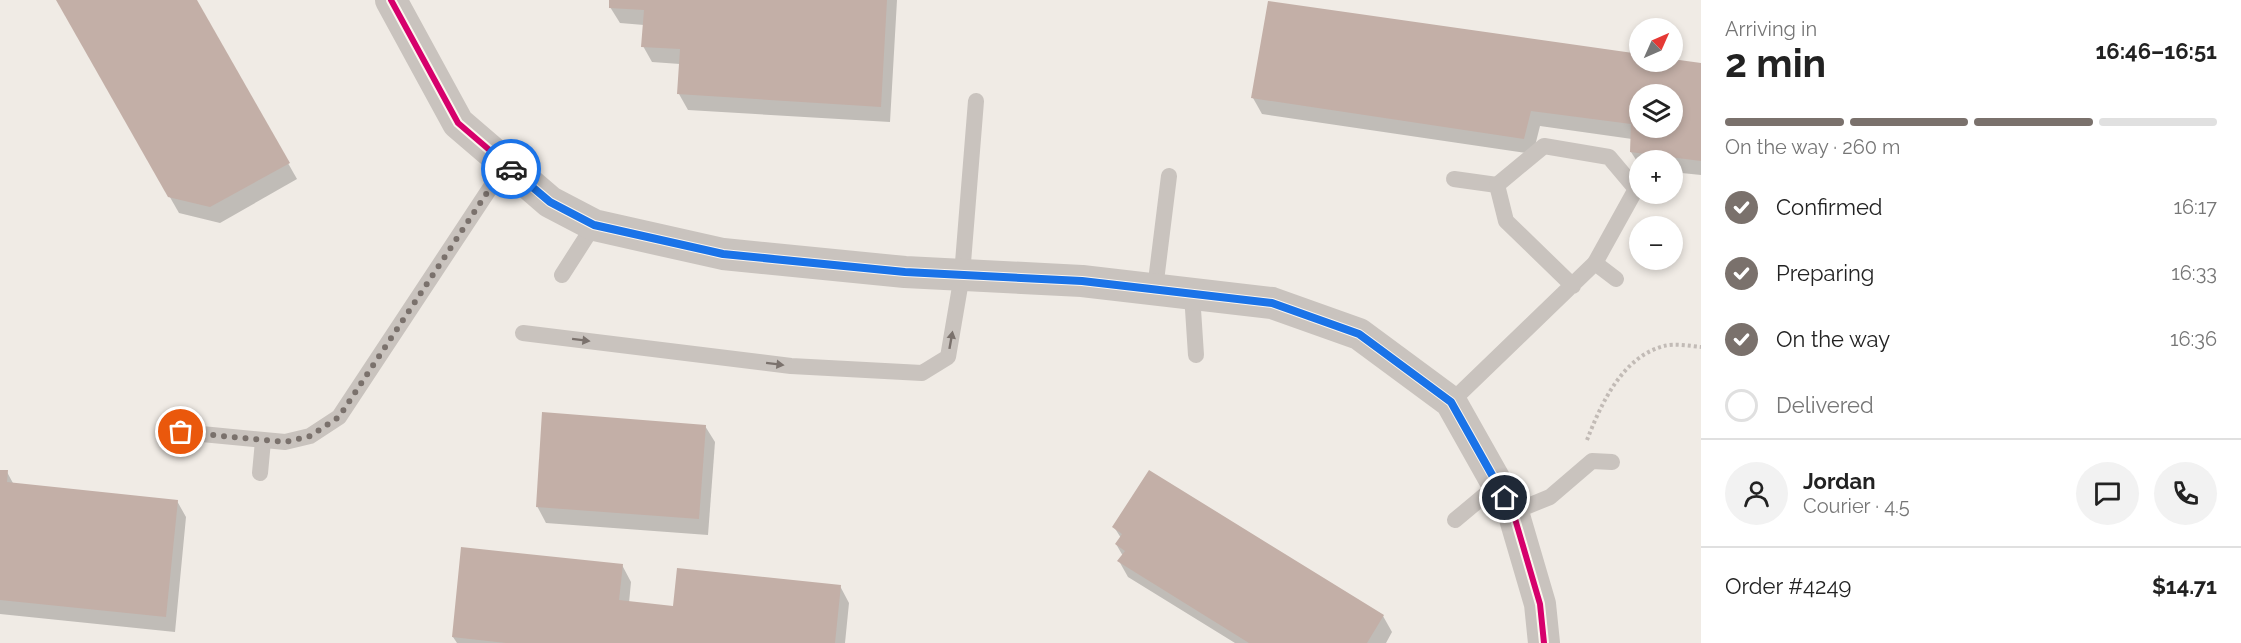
<!DOCTYPE html>
<html lang="en">
<head>
<meta charset="utf-8">
<style>
  :root { --surface:#fff; --page:#f2f2f2; --text:#222; --muted:#767676; --line:#e0e0e0; --accent:#7a716c }
  body { margin:0; font-family:Raleway,sans-serif; background:var(--page); color:var(--text); height:100vh; display:flex; flex-direction:column; font-size:22px; white-space:nowrap }
  * { box-sizing:border-box; margin:0 }
  p { font-size:20px; color:var(--muted) }
  .icon { flex:none; width:33px; height:33px; fill:none; stroke:currentColor; stroke-width:2; stroke-linecap:round; stroke-linejoin:round }
  .map { position:relative; flex:1; overflow:hidden }
  .panel { display:flex; flex-direction:column; background:var(--surface); width:540px }
  .panel>* { flex:none }
  .needle { width:39px; rotate:45deg }
  .tools { position:absolute; left:1629px; top:18px; display:grid; gap:12px }
  .tools a { display:grid; place-items:center; width:54px; height:54px; border-radius:50%; background:var(--surface); box-shadow:0 3px 9px #0003; font-size:30px }
  .pin { position:absolute; display:grid; place-items:center; width:51px; height:51px; color:#fff; margin:-26px; border:3px solid #fff; border-radius:50%; box-shadow:0 2px 6px #0007 }
  .courier { position:absolute; display:grid; place-items:center; width:60px; height:60px; margin:-30px; border:4px solid #1a73e8; border-radius:50%; background:#fff; color:#222; box-shadow:0 2px 8px #0007 }
  .overview em { font-style:normal; font-weight:700 }
  .overview div { display:flex; flex-direction:column-reverse }
  .overview { display:flex; align-items:center; justify-content:space-between; height:102px; padding:0 24px }
  h1 { font-size:39px; font-weight:700; line-height:45px }
  .bar { display:grid; grid-template-columns:repeat(4,1fr); gap:9px 6px; align-content:center; height:72px; padding:0 24px }
  .bar i { height:8px; border-radius:4px; background:var(--line) }
  .bar .active { background:var(--accent) }
  .bar p { grid-column:span 4 }
  .line { display:flex; align-items:center; gap:15px; padding:0 24px; border-top:2px solid var(--line) }
  .line div { flex:1 }
  .round { display:grid; place-items:center; flex:none; width:63px; height:63px; border-radius:32px; background:var(--page) }
  ol { padding:0 24px; list-style:none }
  li { display:flex; align-items:center; gap:18px; height:66px }
  li p { margin-inline-start:auto }
  li .icon { padding:6px; border-radius:50%; background:var(--accent); color:#fff; stroke-width:4 }
  li:last-child { color:var(--muted) }
  li i { width:33px; height:33px; border:3px solid var(--line); border-radius:50% }
  main { display:flex; flex:1; min-height:0 }
  .map>svg:first-child { display:block }
  .shadow { fill:#0003; fill-rule:evenodd }
  .building { fill:#c3afa7; fill-rule:evenodd }
  .lines { fill:none; stroke-linecap:round; stroke-linejoin:round }
  .path { stroke:#c2bbb6; stroke-width:4; stroke-dasharray:3 3; stroke-linecap:butt }
  .service { stroke:#c9c3be; stroke-width:16 }
  .minor { stroke:#c9c3be; stroke-width:32 }
  .cycleway-casing { stroke:#fbf5ee; stroke-width:10 }
  .cycleway { stroke:#d6006c; stroke-width:6 }
  .oneway { fill:#7b726d }
  .done { stroke:#7a716c; stroke-width:6; stroke-dasharray:0 10.8 }
  .route { stroke:#1a73e8; stroke-width:8 }
</style>
</head>
<body>
<main>
<div class="map">
<svg width="1701" height="643" viewBox="0 0 1701 643">
  <rect width="100%" height="100%" fill="#f0ebe5"/>
  <g class="shadow">
    <path d="M57,0H195L297,179L220,223L179,213Z"/>
    <path d="M611,0H897L890,122L688,110L679,94L680,64L652,62L643,46L644,25L620,23L610,7Z"/>
    <path d="M1640,62L1701,64V175L1672,172V160H1640V166L1631,152L1632,139L1540,126L1533,154L1262,114L1253,98ZM1640,94H1672V128H1640Z"/>
    <path d="M705,426L715,442L708,535L546,523L537,506Z"/>
    <path d="M0,471L7,472L14,485L177,501L186,517L175,632L0,614Z"/>
    <path d="M1114,527L1383,616L1392,632L1386,643H1235L1128,577L1119,561L1123,556L1116,544L1121,538Z"/>
    <path d="M622,565L631,582L629,603L674,607L840,586L849,603L845,643H457L453,637Z"/>
  </g>
  <g class="building">
    <path d="M56,0H197L290,163L210,207L168,197Z"/>
    <path d="M609,0H887L881,107L677,94L680,49L641,47L644,10L609,8Z"/>
    <path d="M1268,1L1640,54V62H1672V59L1701,63V161L1630,152L1631,124L1531,111L1524,139L1251,98ZM1640,94H1672V128H1640Z"/>
    <path d="M542,412L706,425L699,519L536,507Z"/>
    <path d="M0,470H8L7,482L178,500L166,617L0,600Z"/>
    <path d="M1149,470L1384,615L1367,643H1249L1117,561L1125,551L1115,544L1122,534L1112,527Z"/>
    <path d="M461,547L623,564L619,600L673,606L677,568L841,585L835,643H506L452,637Z"/>
  </g>
  <g class="lines">
    <path class="path" d="M1587,440C1601,404 1622,357 1664,346C1674,343 1690,346 1701,347"/>
    <g class="service">
      <path d="M1454,179L1497,185"/>
      <path d="M1595,263L1616,279"/>
      <path d="M562,275L594,225"/>
      <path d="M1155,289L1169,176"/>
      <path d="M1192,294L1196,355"/>
      <path d="M523,333L791,366L922,373L948,357L962,275L976,101"/>
      <path d="M1451,402L1595,263L1636,189L1609,157L1544,146L1497,185L1506,221L1573,286"/>
      <path d="M181,432L285,442L310,436L339,417L506,164"/>
      <path d="M260,473L263,441"/>
      <path d="M1513,512L1550,497L1592,461L1612,462"/>
      <path d="M1455,520L1497,485"/>
    </g>
    <path class="minor" d="M391,0L458,123L550,202L594,225L723,254L905,272L1082,281L1272,303L1359,334L1451,402L1513,512L1540,604L1544,643"/>
    <defs>
      <path id="cycleway" d="M391,0L458,123L550,202L594,225L723,254L905,272L1082,281L1272,303L1359,334L1451,402L1513,512L1540,604L1544,643"/>
    </defs>
    <use href="#cycleway" class="cycleway-casing"/>
    <use href="#cycleway" class="cycleway"/>
  </g>
  <defs><path id="oneway-solid" d="M-6-.8H1V-3.2L6.5 0L1 3.2V.8H-6Z" transform="scale(1.5)"/></defs>
  <g class="oneway">
    <use href="#oneway-solid" transform="translate(581 340) rotate(7)"/>
    <use href="#oneway-solid" transform="translate(951 340) rotate(-80)"/>
    <use href="#oneway-solid" transform="translate(775 364) rotate(7)"/>
  </g>
  <g class="lines">
    <path class="done" d="M181,432L285,442L310,436L339,417L506,164L511,169"/>
    <path class="route" d="M511,169L550,202L594,225L723,254L905,272L1082,281L1272,303L1359,334L1451,402L1505,498"/>
  </g>
</svg>
<div class="tools">
<a><svg class="needle" viewBox="-14 -14 28 28"><path d="M0-13l5 13h-10z" fill="#e53935"/><path d="M0 13l5-13h-10z" fill="#767676"/></svg></a>
<a><svg class="icon" aria-label="layers" viewBox="0 0 24 24"><path d="M12 4l9 5-9 5-9-5zM3 14l9 5 9-5"/></svg></a>
<a>+</a>
<a>−</a>
</div>
<div class="pin" style="left:181px;top:432px;background:#ea580c"><svg class="icon" aria-label="bag" viewBox="0 0 24 24"><path d="M5 8h14l-1 12H6zM9 8a3 3 0 0 1 6 0"/></svg></div>
<div class="pin" style="left:1505px;top:498px;background:#1f2937"><svg class="icon" aria-label="home" viewBox="0 0 24 24"><path d="M3 11l9-7 9 7M6 9v11h12V9"/></svg></div>
<div class="courier" style="left:511px;top:169px"><svg class="icon" aria-label="car" viewBox="0 0 24 24"><path d="M5 17H2v-5l4-1 3-4h7l3 4 3 1v5h-3M9 17h6M6 11h13"/><circle cx="7" cy="17" r="2"/><circle cx="17" cy="17" r="2"/></svg></div>
</div>
<section class="panel">
<div class="overview"><div><h1>2 min</h1><p>Arriving in</p></div><em>16:46–16:51</em></div>
<div class="bar"><i class="active"></i><i class="active"></i><i class="active"></i><i></i><p>On the way · 260 m</p></div>
<ol>
<li><svg class="icon" aria-label="check" viewBox="0 0 24 24"><path d="M5 12l5 5 9-10"/></svg>Confirmed<p>16:17</p></li>
<li><svg class="icon" aria-label="check" viewBox="0 0 24 24"><path d="M5 12l5 5 9-10"/></svg>Preparing<p>16:33</p></li>
<li><svg class="icon" aria-label="check" viewBox="0 0 24 24"><path d="M5 12l5 5 9-10"/></svg>On the way<p>16:36</p></li>
<li><i></i>Delivered</li>
</ol>
<div class="line" style="height:108px"><a class="round"><svg class="icon" aria-label="person" viewBox="0 0 24 24"><circle cx="12" cy="8" r="4"/><path d="M4 21q1-7 8-7t8 7"/></svg></a><div><b>Jordan</b><p>Courier · 4.5</p></div><a class="round"><svg class="icon" aria-label="chat" viewBox="0 0 24 24"><path d="M4 5h16v11H9l-5 4z"/></svg></a><a class="round"><svg class="icon" aria-label="phone" viewBox="0 0 24 24"><path d="M5 4h4l2 5-3 2q2 4 5 5l2-3 5 2v4C11 20 4 13 5 4z"/></svg></a></div>
<div class="line" style="height:78px"><div>Order #4249</div><b>$14.71</b></div>
</section>
</main>
</body>
</html>
